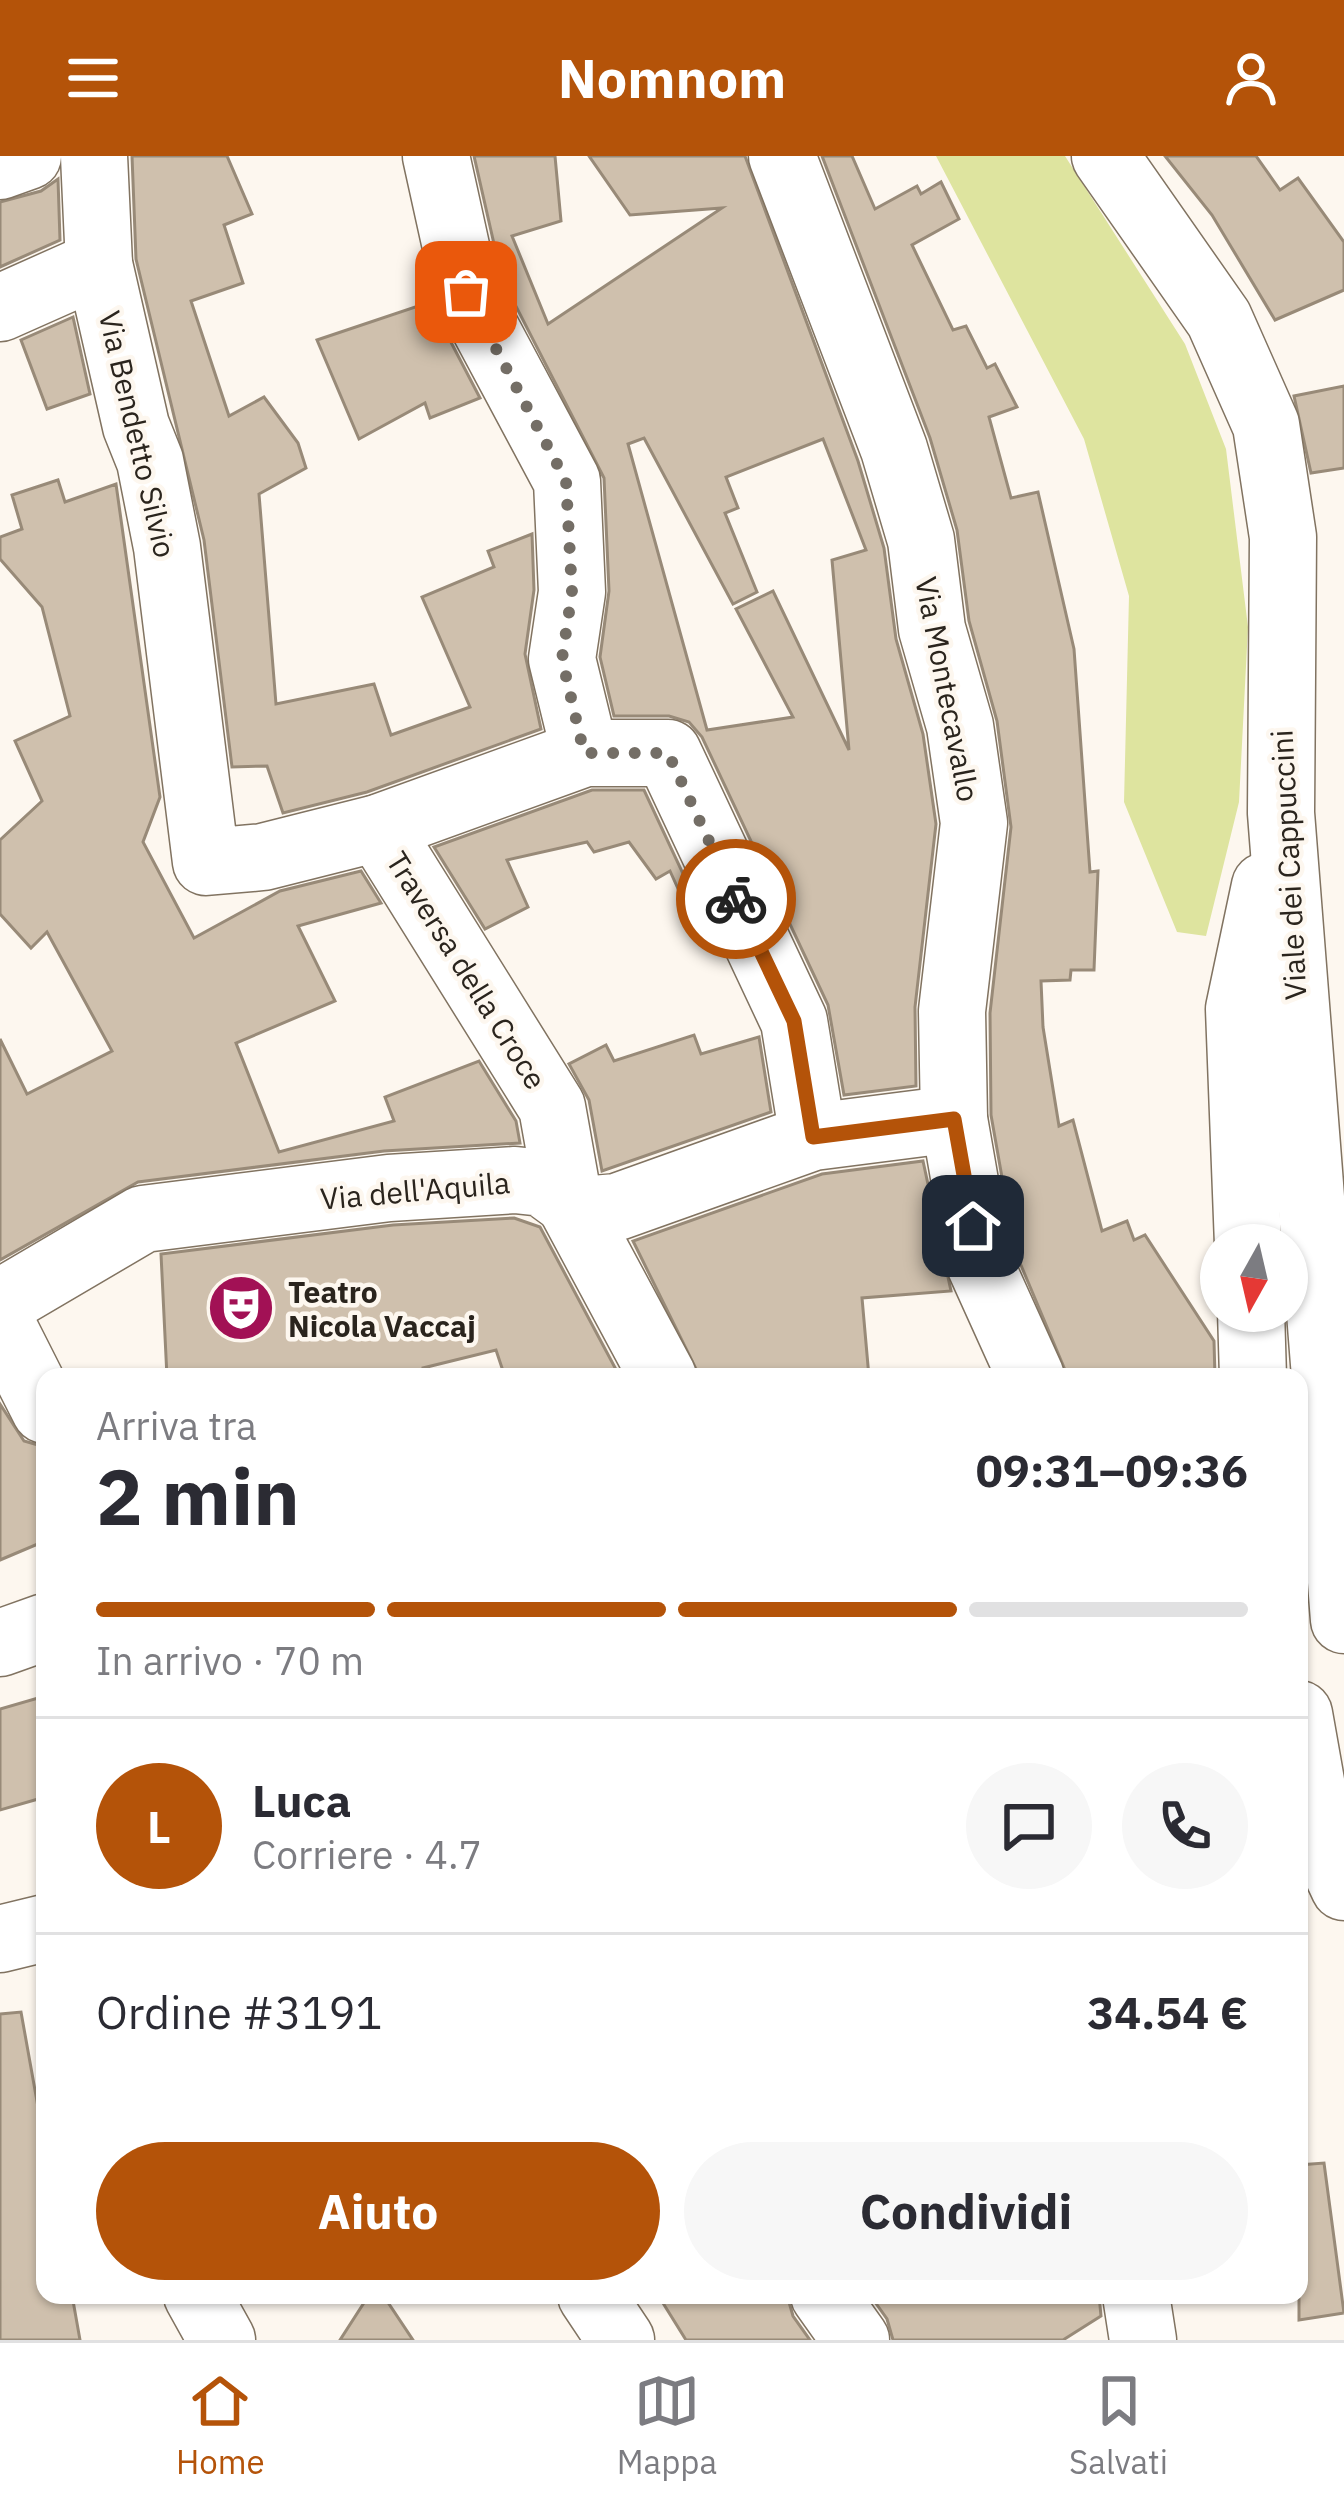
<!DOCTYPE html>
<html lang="it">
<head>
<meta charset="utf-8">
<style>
  :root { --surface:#fff; --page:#f7f7f7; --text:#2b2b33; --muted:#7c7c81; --line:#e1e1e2; --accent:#b45309 }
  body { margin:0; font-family:"IBM Plex Sans",sans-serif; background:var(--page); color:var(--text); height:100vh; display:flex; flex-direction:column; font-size:45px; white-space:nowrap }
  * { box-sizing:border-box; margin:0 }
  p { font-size:39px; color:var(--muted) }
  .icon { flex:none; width:66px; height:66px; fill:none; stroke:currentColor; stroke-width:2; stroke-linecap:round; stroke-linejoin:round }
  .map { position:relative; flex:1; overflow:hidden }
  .panel { position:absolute; left:36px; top:1212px; width:1272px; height:936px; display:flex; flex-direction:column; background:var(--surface); border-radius:24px; box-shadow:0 3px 9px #0004 }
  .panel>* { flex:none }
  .needle { width:78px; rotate:188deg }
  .tools { position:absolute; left:1200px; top:1068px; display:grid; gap:24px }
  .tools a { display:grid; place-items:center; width:108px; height:108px; border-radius:50%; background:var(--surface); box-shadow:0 3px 9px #0004; font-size:60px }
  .pin { position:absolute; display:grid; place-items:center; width:102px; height:102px; color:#fff; margin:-51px; border-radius:24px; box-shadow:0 6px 18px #0006 }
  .courier { position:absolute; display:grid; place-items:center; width:120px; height:120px; margin:-60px; border:9px solid #b45309; border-radius:50%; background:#fff; color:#222; box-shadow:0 3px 15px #0007 }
  .overview em { font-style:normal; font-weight:700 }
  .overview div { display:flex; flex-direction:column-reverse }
  .overview { display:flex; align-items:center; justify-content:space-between; height:204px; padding:0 60px }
  h1 { font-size:78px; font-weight:700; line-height:90px }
  .bar { display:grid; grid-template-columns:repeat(4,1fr); gap:18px 12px; align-content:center; height:144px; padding:0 60px }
  .bar i { height:15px; border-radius:9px; background:var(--line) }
  .bar .on { background:var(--accent) }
  .bar p { grid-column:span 4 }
  .line { display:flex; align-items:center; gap:30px; padding:0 60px; border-top:3px solid var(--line) }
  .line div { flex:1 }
  .round { display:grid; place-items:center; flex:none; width:126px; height:126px; border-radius:63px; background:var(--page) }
  .cta { display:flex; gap:24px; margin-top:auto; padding:24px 60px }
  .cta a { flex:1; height:138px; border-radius:72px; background:var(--accent); color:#fff; font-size:48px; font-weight:700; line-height:138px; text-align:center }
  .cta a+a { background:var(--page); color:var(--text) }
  header { display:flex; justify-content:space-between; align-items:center; height:156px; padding:0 60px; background:var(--accent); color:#fff; font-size:54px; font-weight:700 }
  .dock { display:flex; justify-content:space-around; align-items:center; height:168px; border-top:3px solid var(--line); background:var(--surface); font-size:33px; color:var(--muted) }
  .dock a { display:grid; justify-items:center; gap:6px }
  .dock .on { color:var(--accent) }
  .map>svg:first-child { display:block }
  .green { fill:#dee49f }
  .building { fill:#cfc0ad; stroke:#988a78; stroke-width:3; fill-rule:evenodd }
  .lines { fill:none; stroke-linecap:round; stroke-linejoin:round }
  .minor-casing { stroke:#817361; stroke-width:69 }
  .minor { stroke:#fff; stroke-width:66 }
  .done { stroke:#746e66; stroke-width:12; stroke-dasharray:0 21.6 }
  .route { stroke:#b45309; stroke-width:15 }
  .labels { text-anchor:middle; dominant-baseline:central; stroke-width:9; stroke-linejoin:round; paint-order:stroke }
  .street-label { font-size:30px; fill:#2a241d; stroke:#fdf7ef }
  .poi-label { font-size:30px; font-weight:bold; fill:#2a241d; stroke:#fdf7ef; text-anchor:start }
</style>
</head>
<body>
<header><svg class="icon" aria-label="menu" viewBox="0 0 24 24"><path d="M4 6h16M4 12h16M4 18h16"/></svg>Nomnom<svg class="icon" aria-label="person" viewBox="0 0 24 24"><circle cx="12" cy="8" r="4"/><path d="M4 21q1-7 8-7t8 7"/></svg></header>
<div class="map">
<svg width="1344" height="2184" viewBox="0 0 1344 2184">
  <rect width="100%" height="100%" fill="#fdf7ef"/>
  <path class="green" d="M936,0H1065L1185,188L1226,293L1248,471L1239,646L1206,780L1177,776L1124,646L1129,440L1084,283Z"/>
  <g class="building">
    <path d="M132,0H227L252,58L224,69L243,127L191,145L229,260L264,241L298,287L306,312L259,338L276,548L374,528L391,579L470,551L422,441L494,411L488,395L532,378L534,434L525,498L541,573L367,636L283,657L267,610L232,611L204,384L136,103Z"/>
    <path d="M474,0H555L561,65L512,80L548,168L722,52L630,59L589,0H745L858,305L884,392L896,483L923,578L936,668L915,851L916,930L844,939L828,849L702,581L689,566L669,560H614L600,501L609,435L604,322L502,123ZM644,282L733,448L757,436L725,357L738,352L726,321L823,283L866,394L832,404L849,594L773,435L736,453L793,561L707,574L628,288Z"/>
    <path d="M822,0H852L875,53L917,30L921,38L941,26L959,63L912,89L953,174L966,170L987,212L995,208L1017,251L989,261L1011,342L1038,336L1074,493L1090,716L1098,715L1094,814H1071L1070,824L1041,825L1043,871L1059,970L1073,964L1102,1075L1127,1065L1134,1084L1145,1079L1214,1185L1215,1221H1068L1015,1095L991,959L990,857L1011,671L997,565L969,465L957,374L930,282Z"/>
    <path d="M1165,0H1256L1280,34L1298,22L1344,86V134L1275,164L1212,59Z"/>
    <path d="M58,23L60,84L0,111V46L41,35Z"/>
    <path d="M430,146L480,242L430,262L425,247L359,283L317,184Z"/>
    <path d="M73,161L90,238L47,253L21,184Z"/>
    <path d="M1344,230V312L1311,317L1294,240Z"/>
    <path d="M58,324L65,346L116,328L160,641L143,686L194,782L280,735L361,715L381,747L298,770L335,845L236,887L279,996L394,965L385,941L479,905L516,965L520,987L384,995L138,1026L0,1104V883L27,938L112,895L47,776L31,792L0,758V684L42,645L15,585L70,560L42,451L0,403V381L22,373L12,339Z"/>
    <path d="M592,634H644L699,752L689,757L670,715L656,723L629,686L594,696L587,686L507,704L528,751L485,773L434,691Z"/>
    <path d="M694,879L701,898L759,881L771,956L602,1015L589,944L569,908L606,889L614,905Z"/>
    <path d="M923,1005L951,1135L862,1142L869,1221H700L633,1085L822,1018Z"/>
    <path d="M514,1062L540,1071L620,1221H505L496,1194L423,1212L424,1221H381L380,1214L336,1221H167L161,1098L393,1069Z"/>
    <path d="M0,1248L24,1285L45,1291V1385L0,1404Z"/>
    <path d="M45,1540V1641L0,1654V1553Z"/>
    <path d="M21,1856L45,1990V2139H72L80,2184H0V1858Z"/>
    <path d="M1324,2007L1344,2157L1299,2164V2009Z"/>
    <path d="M369,2139H383L413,2184H340Z"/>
    <path d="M658,2139H787L793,2160L810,2184H686Z"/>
    <path d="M870,2139H1099L1101,2160L1063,2184H893L887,2163Z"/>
  </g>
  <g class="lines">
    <defs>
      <g id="minor">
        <path d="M94,0L99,108L136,270L150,305L167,391L206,706L263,701L378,672L585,597H668L794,865L813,981"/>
        <path d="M436,0L466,136L567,325L572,436L562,503L585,597"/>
        <path d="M782,0L894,293L921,384L932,473L960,570L974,667L952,855L954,963L979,1106L1031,1221"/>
        <path d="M1105,0L1219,163L1266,269L1283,381L1281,657L1344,1464"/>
        <path d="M0,10L28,0"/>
        <path d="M0,152L99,108"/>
        <path d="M378,672L552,951L569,1046L663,1221"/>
        <path d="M1248,1089L1239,853L1265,730"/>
        <path d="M0,1147L143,1063L389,1032L515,1024L543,1027L569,1046L594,1053L617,1051L813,981L954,963"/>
        <path d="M1251,1155L1253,1221"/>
        <path d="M0,1165L45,1254"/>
        <path d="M0,1487L45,1471"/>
        <path d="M1299,1558L1321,1682L1344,1731"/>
        <path d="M0,1783L45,1772"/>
        <path d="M197,2139L222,2184"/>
        <path d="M591,2139L621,2184"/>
        <path d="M824,2139L856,2184"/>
        <path d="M1136,2139L1143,2184"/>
      </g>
    </defs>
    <use href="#minor" class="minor-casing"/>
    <use href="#minor" class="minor"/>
  </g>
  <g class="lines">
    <path class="done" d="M466,136L566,325L572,436L562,503L584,597H668L736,743"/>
    <path class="route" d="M736,743L794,865L813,981L954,963L973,1070"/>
  </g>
  <defs>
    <symbol id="theatre-disc" viewBox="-11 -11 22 22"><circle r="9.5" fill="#a21155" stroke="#fdf7ef"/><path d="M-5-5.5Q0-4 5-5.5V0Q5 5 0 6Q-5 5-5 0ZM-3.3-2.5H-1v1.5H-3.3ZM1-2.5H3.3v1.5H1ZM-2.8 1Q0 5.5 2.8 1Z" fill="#fff"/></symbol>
  </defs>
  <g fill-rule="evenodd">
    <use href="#theatre-disc" x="203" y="1114" width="76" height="76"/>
  </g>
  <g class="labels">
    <g class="street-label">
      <text transform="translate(138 278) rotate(77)">Via Bendetto Silvio</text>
      <text transform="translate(948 533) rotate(79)">Via Montecavallo</text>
      <text transform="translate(1288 709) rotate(-93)">Viale dei Cappuccini</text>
      <text transform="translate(467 814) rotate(58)">Traversa della Croce</text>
      <text transform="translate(415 1034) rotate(-5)">Via dell'Aquila</text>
    </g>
    <g class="poi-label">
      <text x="288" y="1135">Teatro<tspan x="288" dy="34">Nicola Vaccaj</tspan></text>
    </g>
  </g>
</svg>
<div class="tools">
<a><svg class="needle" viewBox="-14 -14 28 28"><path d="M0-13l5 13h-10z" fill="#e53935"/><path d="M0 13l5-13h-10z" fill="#7c7c81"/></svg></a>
</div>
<div class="pin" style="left:466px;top:136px;background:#ea580c"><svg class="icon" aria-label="bag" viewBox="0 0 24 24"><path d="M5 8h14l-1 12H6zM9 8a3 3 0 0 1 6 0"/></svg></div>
<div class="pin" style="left:973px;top:1070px;background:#1f2937"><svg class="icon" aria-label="home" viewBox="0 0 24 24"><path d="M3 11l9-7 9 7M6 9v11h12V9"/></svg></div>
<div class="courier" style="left:736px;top:743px"><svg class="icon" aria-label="bike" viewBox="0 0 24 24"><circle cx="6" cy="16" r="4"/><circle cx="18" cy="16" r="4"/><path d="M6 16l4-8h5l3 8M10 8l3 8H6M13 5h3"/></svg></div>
<section class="panel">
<div class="overview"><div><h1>2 min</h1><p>Arriva tra</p></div><em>09:31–09:36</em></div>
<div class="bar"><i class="on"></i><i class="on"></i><i class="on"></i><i></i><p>In arrivo · 70 m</p></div>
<div class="line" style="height:216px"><b class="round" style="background:var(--accent);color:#fff">L</b><div><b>Luca</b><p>Corriere · 4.7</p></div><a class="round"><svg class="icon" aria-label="chat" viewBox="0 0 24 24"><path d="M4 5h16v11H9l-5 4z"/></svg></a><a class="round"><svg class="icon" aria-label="phone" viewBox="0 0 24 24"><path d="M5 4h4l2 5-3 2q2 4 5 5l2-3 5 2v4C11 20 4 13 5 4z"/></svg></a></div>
<div class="line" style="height:156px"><div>Ordine #3191</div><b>34.54 €</b></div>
<div class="cta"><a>Aiuto</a><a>Condividi</a></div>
</section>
</div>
<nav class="dock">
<a class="on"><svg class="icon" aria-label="home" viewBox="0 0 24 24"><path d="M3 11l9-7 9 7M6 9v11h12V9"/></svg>Home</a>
<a><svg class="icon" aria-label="map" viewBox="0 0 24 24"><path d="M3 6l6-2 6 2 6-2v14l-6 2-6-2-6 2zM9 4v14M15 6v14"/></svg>Mappa</a>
<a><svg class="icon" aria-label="saved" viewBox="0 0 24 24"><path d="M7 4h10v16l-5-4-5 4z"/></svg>Salvati</a>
</nav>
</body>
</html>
